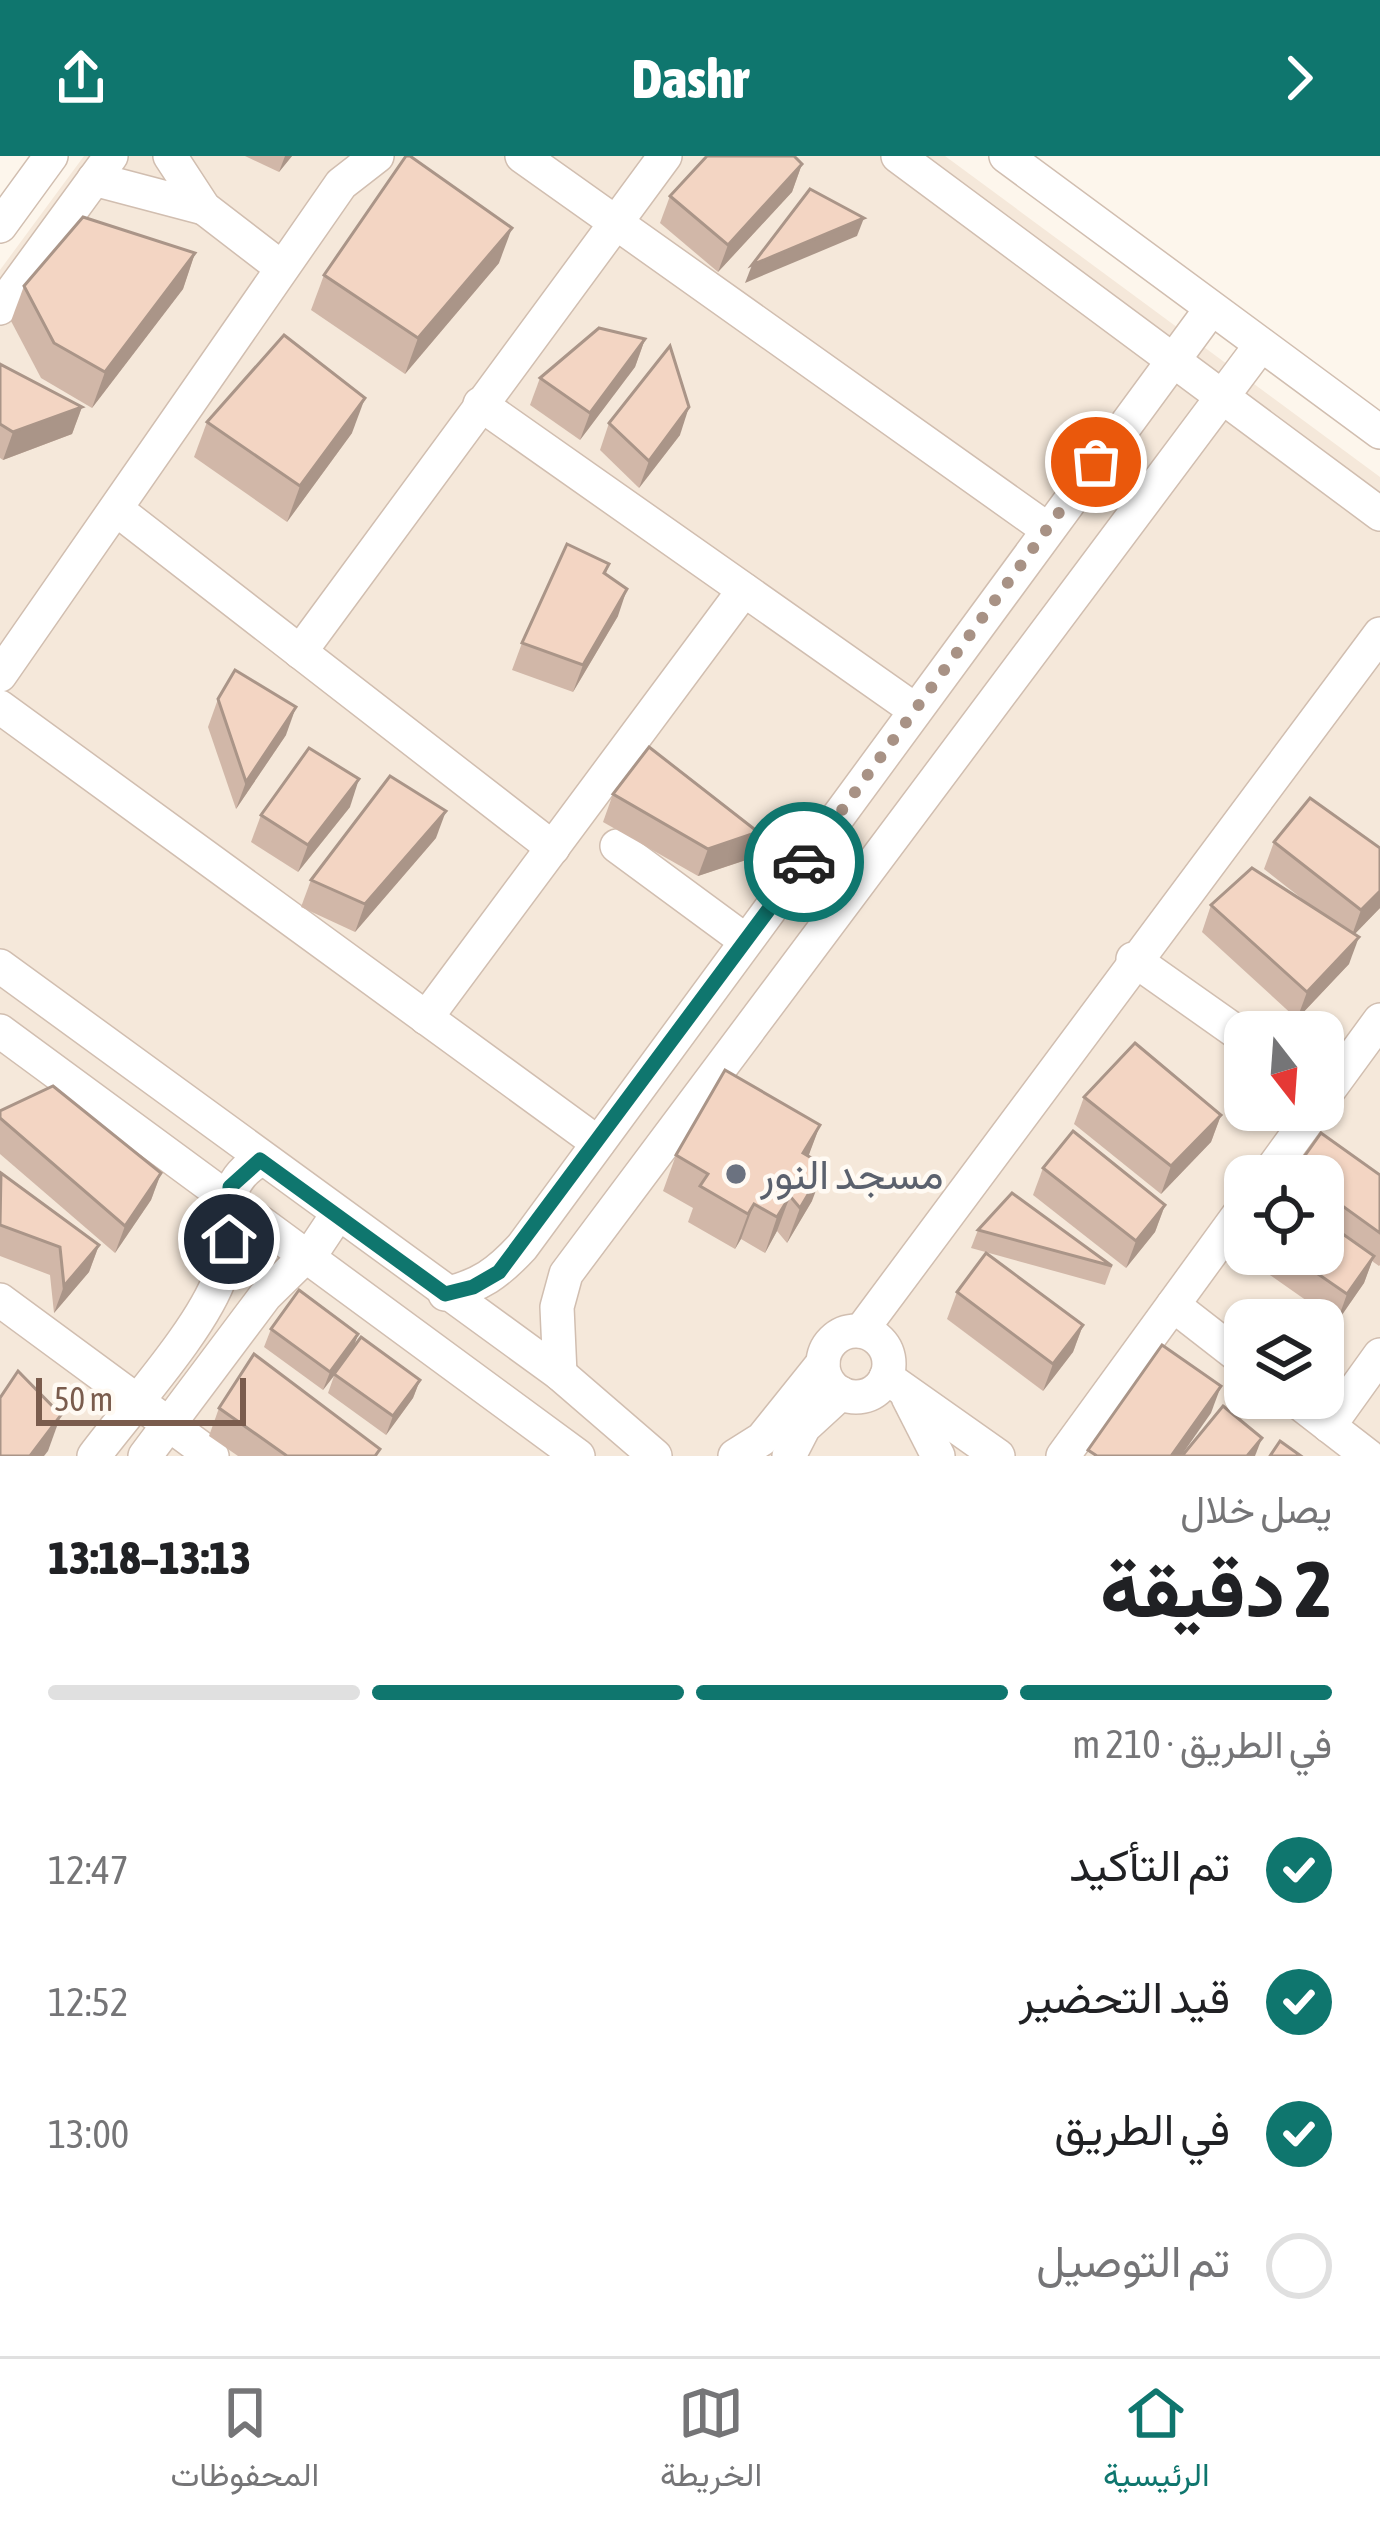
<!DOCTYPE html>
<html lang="ar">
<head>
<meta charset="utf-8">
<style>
  :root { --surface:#fff; --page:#f6f6f6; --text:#202124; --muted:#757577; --line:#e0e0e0; --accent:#0f766e }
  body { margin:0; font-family:"Asap Condensed",Vazirmatn,sans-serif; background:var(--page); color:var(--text); direction:rtl; height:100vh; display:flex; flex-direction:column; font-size:45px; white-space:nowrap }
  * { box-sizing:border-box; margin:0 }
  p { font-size:39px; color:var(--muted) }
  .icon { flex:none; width:66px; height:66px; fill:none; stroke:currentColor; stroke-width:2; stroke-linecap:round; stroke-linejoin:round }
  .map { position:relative; height:1300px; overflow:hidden; direction:ltr }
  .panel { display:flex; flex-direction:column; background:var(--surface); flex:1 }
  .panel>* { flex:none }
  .needle { width:78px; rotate:163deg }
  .controls { position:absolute; left:1224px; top:855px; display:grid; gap:24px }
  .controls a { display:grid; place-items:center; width:120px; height:120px; border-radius:24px; background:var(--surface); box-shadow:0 3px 9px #0004; font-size:60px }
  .scale { position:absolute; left:36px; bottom:30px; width:210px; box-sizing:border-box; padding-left:12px; border:6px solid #7a5c4d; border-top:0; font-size:33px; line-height:42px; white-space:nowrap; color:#7a5c4d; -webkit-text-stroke:9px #fffaf3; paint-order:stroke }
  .pin { position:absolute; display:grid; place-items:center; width:102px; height:102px; color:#fff; margin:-51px; border:6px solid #fff; border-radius:50%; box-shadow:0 3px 12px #0007 }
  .courier { position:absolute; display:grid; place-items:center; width:120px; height:120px; margin:-60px; border:9px solid #0f766e; border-radius:50%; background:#fff; color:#222; box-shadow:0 3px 15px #0007 }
  .overview em { font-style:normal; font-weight:800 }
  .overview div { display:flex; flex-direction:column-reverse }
  .overview { display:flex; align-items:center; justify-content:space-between; height:204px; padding:0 48px }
  h1 { font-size:78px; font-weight:800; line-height:90px }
  .bar { display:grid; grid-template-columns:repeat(4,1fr); gap:18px 12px; align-content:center; height:144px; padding:0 48px }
  .bar i { height:15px; border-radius:9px; background:var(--line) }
  .bar .active { background:var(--accent) }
  .bar p { grid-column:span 4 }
  ol { padding:0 48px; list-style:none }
  li { display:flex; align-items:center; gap:36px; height:132px }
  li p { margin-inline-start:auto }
  li .icon { padding:12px; border-radius:50%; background:var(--accent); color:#fff; stroke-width:4 }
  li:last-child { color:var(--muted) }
  li i { width:66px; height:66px; border:6px solid var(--line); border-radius:50% }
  header { display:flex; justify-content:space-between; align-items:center; height:156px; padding:0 48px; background:var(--accent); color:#fff; font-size:54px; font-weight:800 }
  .tab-bar { display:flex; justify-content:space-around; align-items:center; height:168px; border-top:3px solid var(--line); background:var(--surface); font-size:33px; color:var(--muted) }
  .tab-bar a { display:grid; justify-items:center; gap:6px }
  .tab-bar .active { color:var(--accent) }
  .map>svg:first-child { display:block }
  .residential { fill:#f5e8da; fill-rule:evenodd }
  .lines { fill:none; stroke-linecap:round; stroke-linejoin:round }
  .street-casing { stroke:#d1beb0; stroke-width:36 }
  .street { stroke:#fff; stroke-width:33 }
  .wall { fill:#d1b7a8 }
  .shaded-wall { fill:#aa9588 }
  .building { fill:#f3d5c3; stroke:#aa9588; stroke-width:3 }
  .done { stroke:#a89285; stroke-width:12; stroke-dasharray:0 21.6 }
  .route { stroke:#0f766e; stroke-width:15 }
  .worship-dot { fill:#6b7280; stroke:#fffaf3; stroke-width:4.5 }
  .labels { text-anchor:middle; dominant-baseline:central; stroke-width:9; stroke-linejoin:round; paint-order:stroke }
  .worship-label { font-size:42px; fill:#5b616d; stroke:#fffaf3; text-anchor:start }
</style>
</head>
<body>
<header><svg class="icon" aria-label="forward" viewBox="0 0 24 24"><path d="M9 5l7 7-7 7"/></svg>Dashr<svg class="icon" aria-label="share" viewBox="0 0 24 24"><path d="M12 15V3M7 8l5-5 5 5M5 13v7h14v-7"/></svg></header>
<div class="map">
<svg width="1380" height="1300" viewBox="0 0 1380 1300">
  <rect width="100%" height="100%" fill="#fdf6ec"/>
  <path class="residential" d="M84,0H945L1380,321V1300H0V114ZM1245,876H1323V954H1245ZM1245,1020H1323V1098H1245ZM1245,1164H1323V1242H1245Z"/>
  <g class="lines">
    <defs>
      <g id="street">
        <path d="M170,0L204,52L282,112"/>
        <path d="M522,0L1047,373"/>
        <path d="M898,0L1380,358"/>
        <path d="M1006,0L1380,276"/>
        <path d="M94,23L204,52"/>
        <path d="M0,70L51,0"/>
        <path d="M0,152L111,0"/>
        <path d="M480,248L915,554"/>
        <path d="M116,353L553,692"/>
        <path d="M300,496L665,0"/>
        <path d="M0,519L341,28L377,0"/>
        <path d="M0,551L598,987"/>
        <path d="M617,690L746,785"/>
        <path d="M1133,803L1245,882"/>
        <path d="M0,810L560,1218L655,1300"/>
        <path d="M426,862L744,434"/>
        <path d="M0,875L578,1300"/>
        <path d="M1323,942L1380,864"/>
        <path d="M1267,1020L1315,954"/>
        <path d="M445,1138C480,1130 498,1117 522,1091L1211,153"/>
        <path d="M0,1144L212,1300"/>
        <path d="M1173,1149L1245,1205"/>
        <path d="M861,1175L1380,478"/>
        <circle cx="856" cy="1208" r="33"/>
        <path d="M560,1218L557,1151L566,1118L1261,189"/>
        <path d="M886,1221L998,1300"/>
        <path d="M908,1241L938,1300"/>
        <path d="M1293,1242L1368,1300"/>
        <path d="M1329,1270L1380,1199"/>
        <path d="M94,1300C129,1253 204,1171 221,1118C235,1074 212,1030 260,1004"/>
        <path d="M145,1300L265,1140L317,1089L337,1059"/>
        <path d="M735,1300L762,1283L823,1207"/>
        <path d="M789,1300L804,1271L841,1237"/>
        <path d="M1063,1300L1245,1050"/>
      </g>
    </defs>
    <use href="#street" class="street-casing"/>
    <use href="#street" class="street"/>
  </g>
  <g class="wall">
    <path d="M245,0H292L279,16Z"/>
    <path d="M802,8L792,36L718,116L660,67L670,40Z"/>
    <path d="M195,97L183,133L92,252L41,222L11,165L24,130Z"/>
    <path d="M499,107L405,218L311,154L324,119Z"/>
    <path d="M645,183L635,211L580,284L530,249L540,222Z"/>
    <path d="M0,208L82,251L72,278L3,304L0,302Z"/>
    <path d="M207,266L352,277L287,366L194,301Z"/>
    <path d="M609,267L680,279L639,332L600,294Z"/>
    <path d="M609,408L606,418L618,460L573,536L512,514L522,487Z"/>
    <path d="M218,543L286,579L236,653L208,571Z"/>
    <path d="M613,638L758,676L749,703L698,720L603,666Z"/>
    <path d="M350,651L298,716L251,686L261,659Z"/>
    <path d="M436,682L355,776L301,751L311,724Z"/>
    <path d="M1274,686L1380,692V752L1354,778L1349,808L1297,863L1202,776L1211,749H1310L1264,713Z"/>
    <path d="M1084,941L1221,959L1211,986L1161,1038L1074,968Z"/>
    <path d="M0,955L161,1017L151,1044L115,1097L0,998Z"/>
    <path d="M820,969L808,1000L812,1045L787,1087L777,1075L765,1097L741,1083L735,1093L688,1066L693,1052L663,1035L676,999Z"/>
    <path d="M1043,1012L1165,1049L1155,1076L1126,1112L1033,1039Z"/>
    <path d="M1294,1015L1380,1019V1109L1379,1110L1372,1105L1364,1127L1337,1166L1250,1105L1253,1098H1323V1020H1292Z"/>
    <path d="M0,1018L99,1089L89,1116L54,1157L50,1119L0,1100Z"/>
    <path d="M978,1074L1112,1110L1105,1129L971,1092Z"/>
    <path d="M957,1136L1083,1169L1073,1196L1043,1235L947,1163Z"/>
    <path d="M271,1173L358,1178L353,1193L420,1224L413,1242L386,1279L328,1237L334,1220L323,1234L264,1191Z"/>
    <path d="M219,1252L380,1293L377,1300H238L209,1280Z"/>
  </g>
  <g class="shaded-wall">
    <path d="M285,0H292L279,16Z"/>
    <path d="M802,8L792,36L718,116L728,89Z"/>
    <path d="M864,62L857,80L745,127L752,109Z"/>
    <path d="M512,72L499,107L405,218L418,182Z"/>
    <path d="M195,97L183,133L92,252L105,216Z"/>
    <path d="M645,183L635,211L580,284L590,257Z"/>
    <path d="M365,242L352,277L287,366L300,330Z"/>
    <path d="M82,251L72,278L3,304L13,276Z"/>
    <path d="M689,251L680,279L639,332L649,305Z"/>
    <path d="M627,433L618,460L573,536L583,509Z"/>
    <path d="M296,551L286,579L236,653L246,626Z"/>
    <path d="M359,623L350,651L298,716L308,689Z"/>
    <path d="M446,655L436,682L355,776L365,748Z"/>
    <path d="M758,676L749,703L698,720L708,693Z"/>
    <path d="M1380,735V752L1351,782L1361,754Z"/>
    <path d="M1359,781L1349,808L1297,863L1307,836Z"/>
    <path d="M1221,959L1211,986L1161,1038L1171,1010Z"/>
    <path d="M820,969L807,1004L803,997Z"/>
    <path d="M825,1010L812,1045L787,1087L800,1052Z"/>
    <path d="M161,1017L151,1044L115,1097L125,1070Z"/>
    <path d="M790,1040L777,1075L765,1097L777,1061Z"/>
    <path d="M754,1048L741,1083L735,1093L748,1058Z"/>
    <path d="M1165,1049L1155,1076L1126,1112L1136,1085Z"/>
    <path d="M99,1089L89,1116L54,1157L64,1130Z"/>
    <path d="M1374,1100L1364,1127L1337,1166L1347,1138Z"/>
    <path d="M1083,1169L1073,1196L1043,1235L1053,1208Z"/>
    <path d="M358,1178L352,1196L323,1234L330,1216Z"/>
    <path d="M420,1224L413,1242L386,1279L393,1260Z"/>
    <path d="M1221,1230L1211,1257L1181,1300H1171Z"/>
    <path d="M61,1259L48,1295L44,1300H30Z"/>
    <path d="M1262,1282L1255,1300H1247Z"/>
  </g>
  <g class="building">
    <path d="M406,0H410L512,72L418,182L324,119Z"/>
    <path d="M707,0H794L802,8L728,89L670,40Z"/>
    <path d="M810,33L864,62L752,109Z"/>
    <path d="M83,61L195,97L105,216L54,187L24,130Z"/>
    <path d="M599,172L645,183L590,257L540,222Z"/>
    <path d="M284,179L365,242L300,330L207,266Z"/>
    <path d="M670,190L689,251L649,305L609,267Z"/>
    <path d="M0,208L82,251L13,276L0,268Z"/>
    <path d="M567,388L609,408L604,417L627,433L583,509L522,487Z"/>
    <path d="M235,514L296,551L246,626L218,543Z"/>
    <path d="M649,591L758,676L708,693L613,638Z"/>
    <path d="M309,592L359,623L308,689L261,659Z"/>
    <path d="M390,620L446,655L365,748L311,724Z"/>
    <path d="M1310,642L1380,692V735L1361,754L1274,686Z"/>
    <path d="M1252,712L1359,781L1307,836L1211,749Z"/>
    <path d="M1135,887L1221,959L1171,1010L1084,941Z"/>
    <path d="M725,914L820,969L803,997L825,1010L800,1052L790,1040L777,1061L754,1048L748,1058L700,1030L708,1018L676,999Z"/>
    <path d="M53,930L161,1017L125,1070L0,962V955Z"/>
    <path d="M1073,975L1165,1049L1136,1085L1043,1012Z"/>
    <path d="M1321,977L1380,1019V1077L1323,1036V1020H1301L1294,1015Z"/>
    <path d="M1,1017L99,1089L64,1130L60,1091L0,1069Z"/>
    <path d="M1012,1037L1112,1110L978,1074Z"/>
    <path d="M1323,1064L1374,1100L1347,1138L1289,1098H1323Z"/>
    <path d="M986,1097L1083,1169L1053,1208L957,1136Z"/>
    <path d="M299,1134L358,1178L330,1216L271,1173Z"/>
    <path d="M361,1181L420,1224L393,1260L334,1218Z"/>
    <path d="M1162,1189L1221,1230L1171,1300H1097L1088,1294Z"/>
    <path d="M254,1198L380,1293L375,1300H287L219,1252Z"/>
    <path d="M18,1215L61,1259L30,1300H0V1242Z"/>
    <path d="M1223,1250L1262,1282L1247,1300H1182Z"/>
    <path d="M1280,1285L1301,1300H1270Z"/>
  </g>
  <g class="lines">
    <path class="done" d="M804,706L1096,306"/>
    <path class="route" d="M229,1083L230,1031L260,1004L445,1138L473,1131L499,1116L804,706"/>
  </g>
  <circle class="worship-dot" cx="736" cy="1018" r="12"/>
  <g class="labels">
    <g class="worship-label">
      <text x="760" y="1018">مسجد النور</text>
    </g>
  </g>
</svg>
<div class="controls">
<a><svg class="needle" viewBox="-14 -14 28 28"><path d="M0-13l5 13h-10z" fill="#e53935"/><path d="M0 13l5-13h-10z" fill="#757577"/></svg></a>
<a><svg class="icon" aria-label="locate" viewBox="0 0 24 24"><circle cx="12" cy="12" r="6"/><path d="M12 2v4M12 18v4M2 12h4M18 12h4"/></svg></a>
<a><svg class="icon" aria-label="layers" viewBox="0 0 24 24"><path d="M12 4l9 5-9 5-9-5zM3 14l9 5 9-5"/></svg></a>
</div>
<div class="scale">50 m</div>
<div class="pin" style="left:1096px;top:306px;background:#ea580c"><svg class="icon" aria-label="bag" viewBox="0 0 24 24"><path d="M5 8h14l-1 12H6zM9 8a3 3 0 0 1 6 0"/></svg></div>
<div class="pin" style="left:229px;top:1083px;background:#1f2937"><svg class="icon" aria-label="home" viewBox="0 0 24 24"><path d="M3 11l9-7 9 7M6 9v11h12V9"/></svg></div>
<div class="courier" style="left:804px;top:706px"><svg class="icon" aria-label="car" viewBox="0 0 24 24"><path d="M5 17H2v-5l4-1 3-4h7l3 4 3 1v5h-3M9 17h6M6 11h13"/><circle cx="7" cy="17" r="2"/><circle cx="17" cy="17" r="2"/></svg></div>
</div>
<section class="panel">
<div class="overview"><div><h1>2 دقيقة</h1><p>يصل خلال</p></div><em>13:13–13:18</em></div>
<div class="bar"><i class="active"></i><i class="active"></i><i class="active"></i><i></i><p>في الطريق · 210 m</p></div>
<ol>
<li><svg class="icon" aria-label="check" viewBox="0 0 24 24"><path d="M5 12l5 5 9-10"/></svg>تم التأكيد<p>12:47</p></li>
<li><svg class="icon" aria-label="check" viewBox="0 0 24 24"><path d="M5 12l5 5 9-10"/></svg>قيد التحضير<p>12:52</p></li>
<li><svg class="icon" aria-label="check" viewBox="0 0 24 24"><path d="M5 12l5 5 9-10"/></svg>في الطريق<p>13:00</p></li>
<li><i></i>تم التوصيل</li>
</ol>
</section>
<nav class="tab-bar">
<a class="active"><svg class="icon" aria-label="home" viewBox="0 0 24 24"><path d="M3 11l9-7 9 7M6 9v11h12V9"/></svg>الرئيسية</a>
<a><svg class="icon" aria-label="map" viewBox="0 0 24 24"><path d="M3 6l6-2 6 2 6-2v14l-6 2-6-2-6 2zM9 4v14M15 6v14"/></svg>الخريطة</a>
<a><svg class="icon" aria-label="saved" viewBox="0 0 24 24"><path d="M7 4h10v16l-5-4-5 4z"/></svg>المحفوظات</a>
</nav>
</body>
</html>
